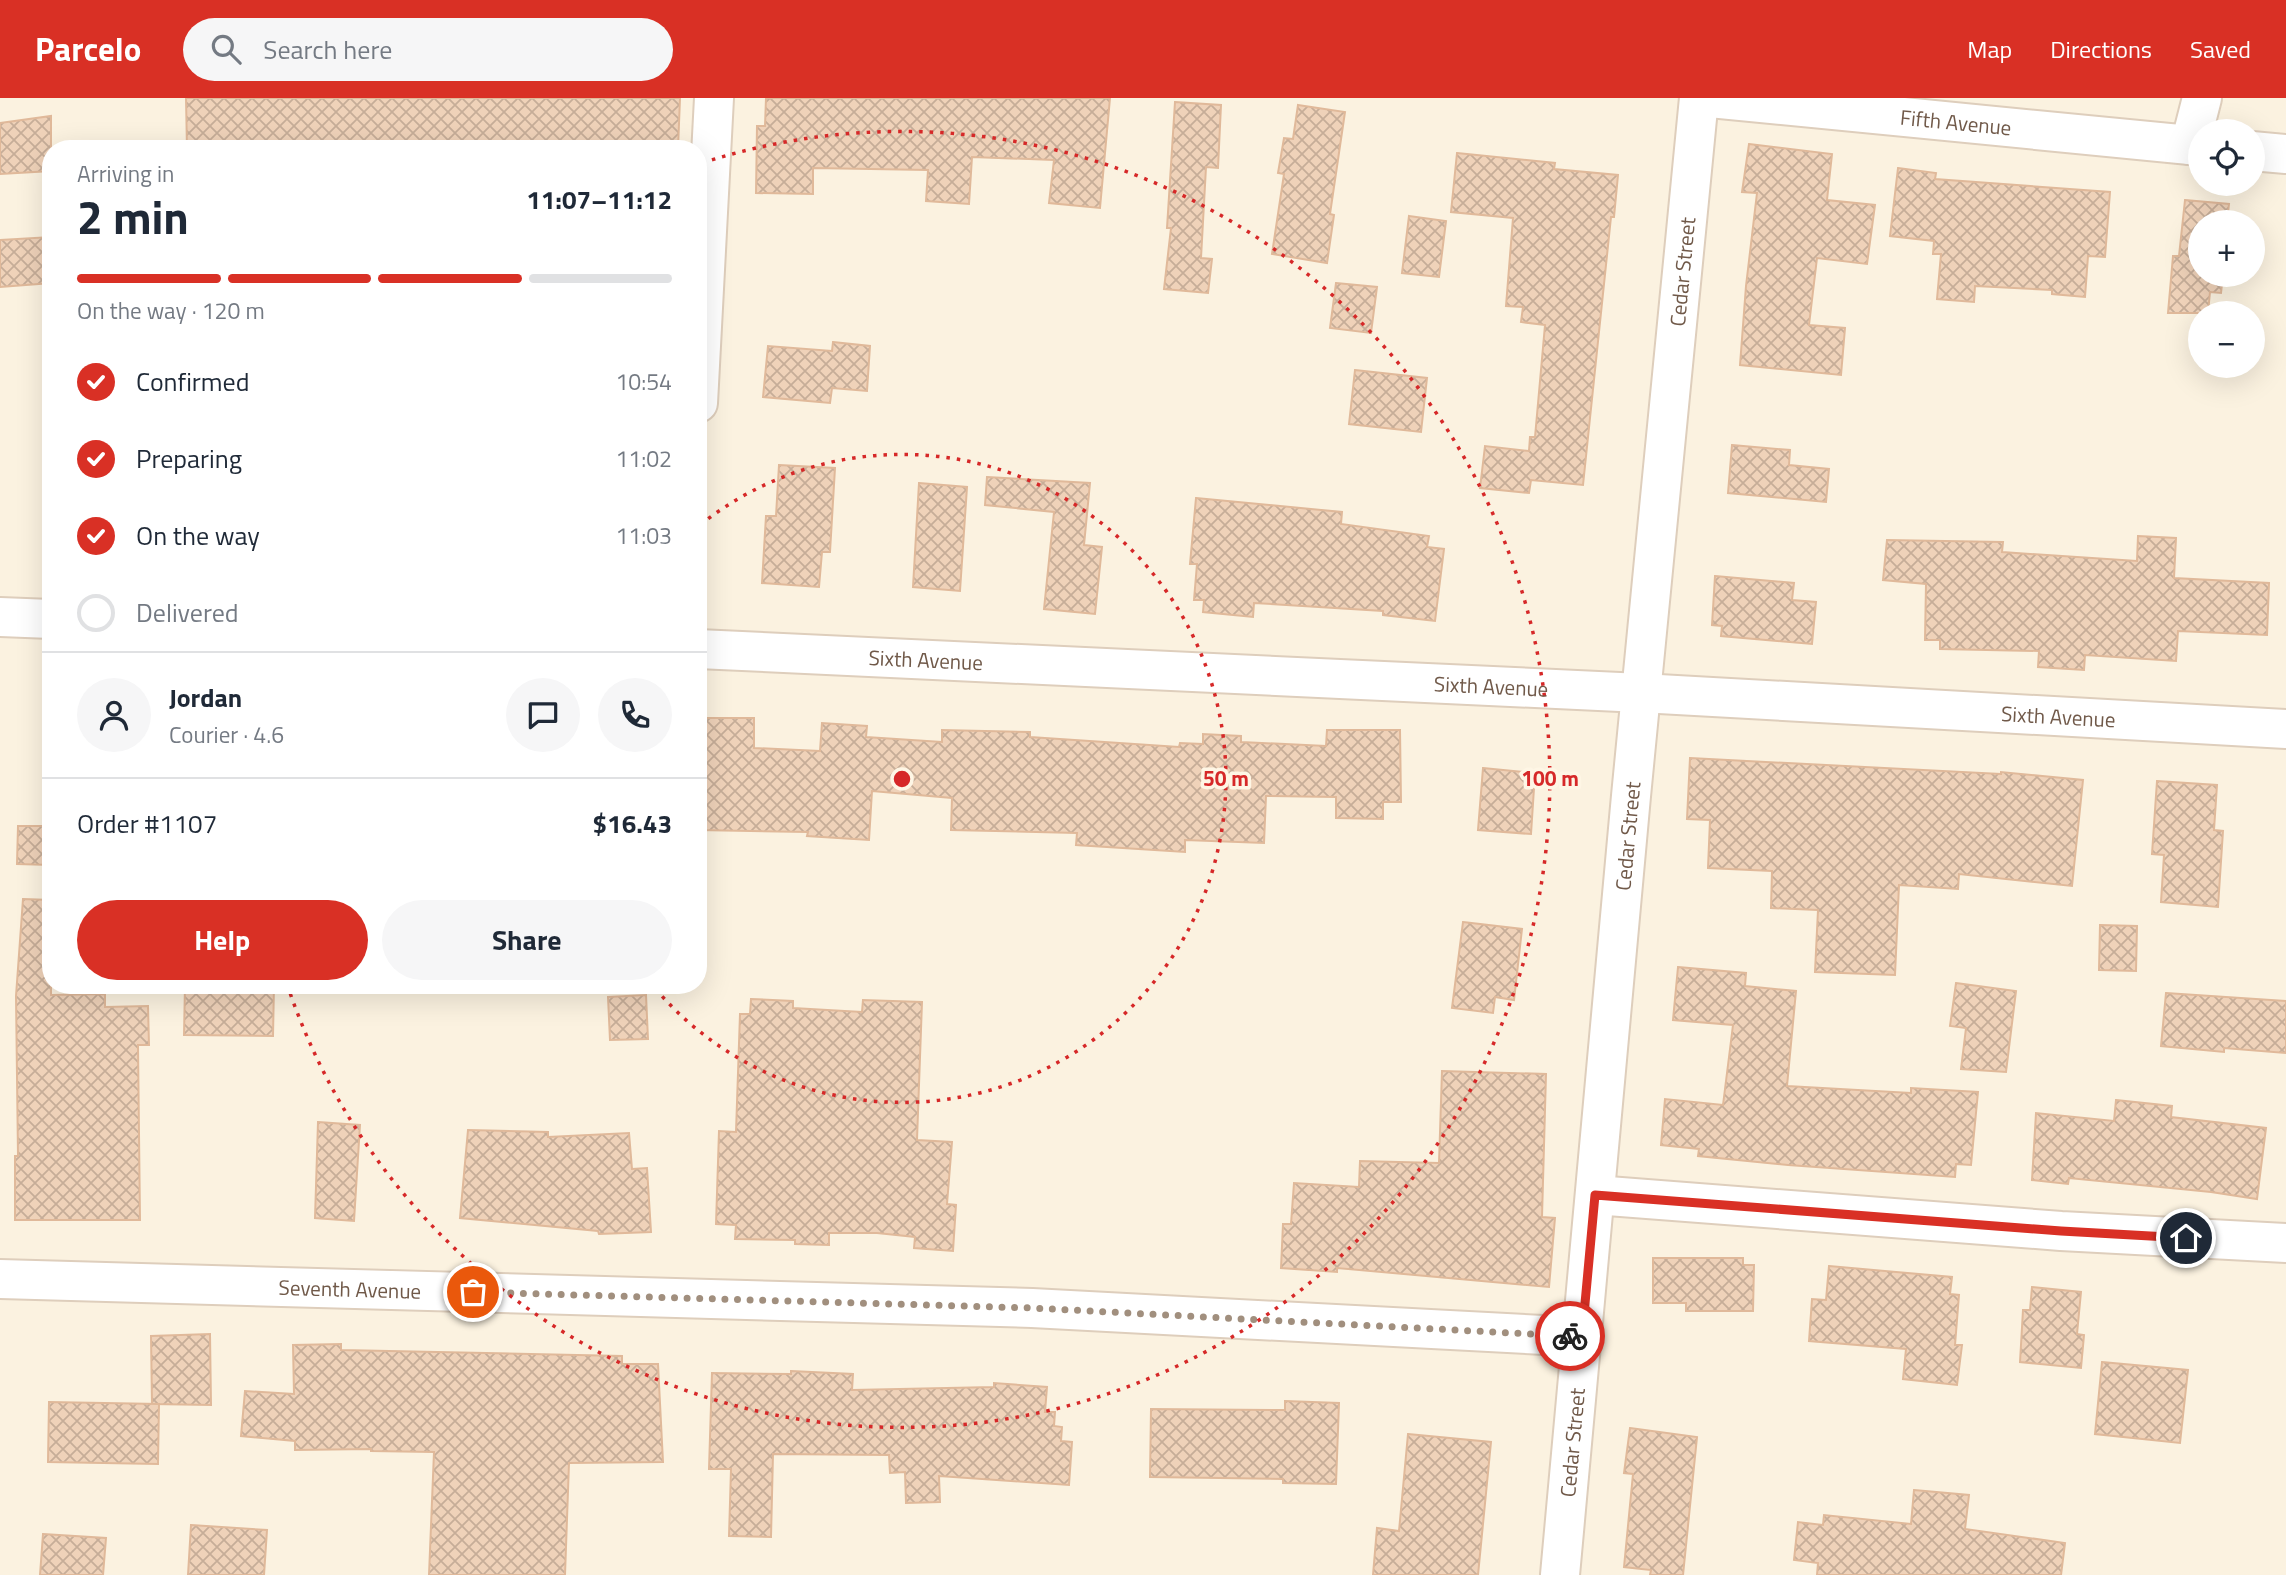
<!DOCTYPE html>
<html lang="en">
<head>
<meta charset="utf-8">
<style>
  :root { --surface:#fff; --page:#f6f6f7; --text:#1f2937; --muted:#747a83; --line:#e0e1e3; --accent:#d93025 }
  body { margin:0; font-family:"Titillium Web",sans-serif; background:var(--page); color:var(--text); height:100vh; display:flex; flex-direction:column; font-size:26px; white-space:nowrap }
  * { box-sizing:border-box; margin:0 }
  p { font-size:23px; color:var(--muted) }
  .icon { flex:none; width:38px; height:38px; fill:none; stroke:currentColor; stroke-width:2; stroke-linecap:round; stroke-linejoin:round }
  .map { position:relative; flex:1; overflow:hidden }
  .details { position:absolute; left:42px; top:42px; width:665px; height:854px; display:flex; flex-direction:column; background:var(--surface); border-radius:28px; box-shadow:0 7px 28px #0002 }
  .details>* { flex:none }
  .buttons { position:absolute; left:2188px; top:21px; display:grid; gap:14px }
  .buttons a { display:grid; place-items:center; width:77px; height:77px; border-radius:50%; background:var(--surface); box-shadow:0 7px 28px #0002; font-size:35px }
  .pin { position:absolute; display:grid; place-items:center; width:60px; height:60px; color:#fff; margin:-30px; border:4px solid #fff; border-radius:50%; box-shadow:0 2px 7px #0007 }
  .courier { position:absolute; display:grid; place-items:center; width:70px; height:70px; margin:-35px; border:5px solid #d93025; border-radius:50%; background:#fff; color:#222; box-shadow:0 2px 9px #0007 }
  .overview em { font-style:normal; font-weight:700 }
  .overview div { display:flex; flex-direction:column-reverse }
  .overview { display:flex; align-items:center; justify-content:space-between; height:119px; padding:0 35px }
  h1 { font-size:46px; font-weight:700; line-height:52px }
  .bar { display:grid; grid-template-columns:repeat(4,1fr); gap:10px 7px; align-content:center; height:84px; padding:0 35px }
  .bar i { height:9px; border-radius:5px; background:var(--line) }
  .bar .selected { background:var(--accent) }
  .bar p { grid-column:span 4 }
  .line { display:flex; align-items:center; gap:18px; padding:0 35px; border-top:2px solid var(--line) }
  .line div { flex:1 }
  .round { display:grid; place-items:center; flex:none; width:74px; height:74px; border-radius:37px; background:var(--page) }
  ol { padding:0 35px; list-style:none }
  li { display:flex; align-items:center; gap:21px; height:77px }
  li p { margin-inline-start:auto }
  li .icon { padding:7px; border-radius:50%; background:var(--accent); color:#fff; stroke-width:4 }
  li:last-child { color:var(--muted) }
  li i { width:38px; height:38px; border:4px solid var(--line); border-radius:50% }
  .primary-button { display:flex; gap:14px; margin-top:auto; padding:14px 35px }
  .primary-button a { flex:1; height:80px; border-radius:42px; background:var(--accent); color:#fff; font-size:28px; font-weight:700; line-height:80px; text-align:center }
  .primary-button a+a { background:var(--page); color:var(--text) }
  header { display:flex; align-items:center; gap:42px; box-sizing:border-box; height:98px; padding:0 35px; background:var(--accent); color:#fff }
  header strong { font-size:33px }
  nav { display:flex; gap:38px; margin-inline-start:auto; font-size:24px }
  .search { width:490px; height:63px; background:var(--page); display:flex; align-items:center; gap:18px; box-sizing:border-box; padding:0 24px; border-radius:38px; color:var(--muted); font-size:26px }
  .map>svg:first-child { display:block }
  .building { fill:url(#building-cross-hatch); stroke:#e0b99a; stroke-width:2 }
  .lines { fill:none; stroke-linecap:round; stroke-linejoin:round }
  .street-casing { stroke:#decebc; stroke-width:42 }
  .street { stroke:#fff; stroke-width:38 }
  .done { stroke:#a18f7e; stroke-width:7; stroke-dasharray:0 12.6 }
  .route { stroke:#d93025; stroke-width:9 }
  .ring { fill:none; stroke:#d62828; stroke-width:3.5; stroke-dasharray:3.5 7 }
  .labels { text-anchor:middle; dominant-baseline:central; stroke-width:7; stroke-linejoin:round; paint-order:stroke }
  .street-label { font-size:21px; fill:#705949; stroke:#fef6e5 }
  .centre { fill:#d62828; stroke:#fef6e5; stroke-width:3.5 }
  .ring-label { font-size:21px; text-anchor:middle; font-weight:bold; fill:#d62828; stroke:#fef6e5; stroke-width:7; stroke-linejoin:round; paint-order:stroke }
</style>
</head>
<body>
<header>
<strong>Parcelo</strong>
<div class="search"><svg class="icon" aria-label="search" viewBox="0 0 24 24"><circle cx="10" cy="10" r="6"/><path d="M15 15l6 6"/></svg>Search here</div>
<nav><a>Map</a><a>Directions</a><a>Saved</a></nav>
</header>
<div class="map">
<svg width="2286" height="1477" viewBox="0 0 2286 1477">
  <defs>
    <pattern id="building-cross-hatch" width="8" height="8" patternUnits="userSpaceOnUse" patternTransform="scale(1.75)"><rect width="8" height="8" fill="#efd2b9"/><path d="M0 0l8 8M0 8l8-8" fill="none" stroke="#c6ad98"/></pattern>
  </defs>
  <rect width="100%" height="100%" fill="#fbf2e0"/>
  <g class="building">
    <path d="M186,0H680L678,51H187Z"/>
    <path d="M766,0H1110L1100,110L1049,105L1054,62L972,59L969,106L926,103L928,72L813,70V96L756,95L757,28H765Z"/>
    <path d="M1175,4L1221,7L1218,70L1206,69L1201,160L1212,161L1208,195L1164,191L1171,130H1167Z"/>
    <path d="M1298,7L1345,14L1330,116L1334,117L1327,165L1272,156L1284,76L1278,75L1284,40L1293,41Z"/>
    <path d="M51,18V73L0,76V25Z"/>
    <path d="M1749,46L1832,56L1827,102L1875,107L1867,166L1817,160L1809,227L1845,230L1841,277L1740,267L1746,188L1757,95L1742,94Z"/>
    <path d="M1457,55L1555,65L1554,71L1618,77L1614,119H1611L1583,387L1531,382L1529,395L1480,390L1485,348L1529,353L1530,339H1535L1545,227L1521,224L1523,209L1506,208L1513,120L1451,114Z"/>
    <path d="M1898,70L1936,75L1935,81L2110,94L2105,159L2088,158L2085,199L2052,196V192L1975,188L1974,204L1937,201L1941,156H1933L1934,143L1890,138Z"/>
    <path d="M2185,102L2229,106L2227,124H2200V177H2223L2221,195L2210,194L2208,215H2168L2173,158H2179Z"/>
    <path d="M1409,118L1446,123L1439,179L1402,175Z"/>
    <path d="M51,139V185L0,189V142Z"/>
    <path d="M1336,185L1377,189L1371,235L1330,230Z"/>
    <path d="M833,244L870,248L867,293L832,290L830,305L763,299L768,248L832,253Z"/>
    <path d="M1355,272L1427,280L1421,334L1349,326Z"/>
    <path d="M1732,347L1790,352L1789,367L1829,371L1826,404L1728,395Z"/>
    <path d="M779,367L835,370L830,454H822L819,489L762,485L766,418H776Z"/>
    <path d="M987,379L1090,385L1084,447L1102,449L1095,516L1044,511L1054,414L985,407Z"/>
    <path d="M919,385L967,389L960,493L913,489Z"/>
    <path d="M1196,400L1342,414L1341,426L1429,438L1427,449L1444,451L1435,523L1383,517V513L1254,505L1253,519L1203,514L1204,502H1194L1197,466H1190Z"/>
    <path d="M2138,438L2176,440L2174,480L2269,485L2267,537L2178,533L2176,563L2085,557L2084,572L2038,569L2039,553L1940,551V542H1925L1926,486L1883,482L1887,442L2003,444L2002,454L2137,463Z"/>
    <path d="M1715,478L1794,485L1792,502L1816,504L1812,546L1721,538L1722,528L1712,527Z"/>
    <path d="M704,620H754V650L820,653L822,625L867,628L866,639L942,644V632L1030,634V639L1179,649L1180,645L1203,646V636L1241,638V644L1326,648L1327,632H1400L1401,704H1383V721L1336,720V699L1266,698L1264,745L1185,742V754L1076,747L1077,735L951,732L952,700L872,693L869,742L807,738L808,734L698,732V658H704Z"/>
    <path d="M1690,660L2001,676V674L2083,682L2072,788L1959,776L1958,791L1899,787L1895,877L1815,874L1818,812L1771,810L1772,773L1708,770L1710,722L1687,721Z"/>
    <path d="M1483,670L1535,675L1531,736L1478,732Z"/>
    <path d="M2157,683L2217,687L2214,732L2223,733L2218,809L2161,804L2164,757L2152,756Z"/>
    <path d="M18,728H51V767L17,766Z"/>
    <path d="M23,801L51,802V897L105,896V909L148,908L149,947H138L140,1122H15V1058H18L16,898Z"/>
    <path d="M1463,824L1522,831L1514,902L1495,899L1493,915L1452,910Z"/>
    <path d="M2100,827L2137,828L2136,873L2099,872Z"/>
    <path d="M1678,869L1746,875L1745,888L1796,893L1787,988L1911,995V990L1978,994L1971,1067L1956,1066L1955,1079L1788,1067L1698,1058L1699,1051L1661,1047L1665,1001L1723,1007L1733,927L1673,922Z"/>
    <path d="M1956,885L2016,893L2006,974L1961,971L1966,930L1950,928Z"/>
    <path d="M185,887H274L273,938L184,937Z"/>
    <path d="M2166,895L2286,903V955L2224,950V954L2161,948Z"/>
    <path d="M646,897L648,941L610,942L608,899Z"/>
    <path d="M751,901L793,903V910L862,914L863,902L922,904L917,1042L952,1044L947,1106L956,1107L953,1153L914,1150L915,1139L877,1135H829V1147L795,1146V1142L735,1141L736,1127L716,1126L719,1033L736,1034L740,916H750Z"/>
    <path d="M1442,973L1546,976L1542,1119L1555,1120L1549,1189L1337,1170V1174L1281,1170L1283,1126H1291L1294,1085L1359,1089L1360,1063L1439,1065Z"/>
    <path d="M2116,1002L2172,1008L2171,1019L2266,1030L2257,1101L2211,1094L2069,1080L2068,1086L2032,1082L2036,1015L2114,1023Z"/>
    <path d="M318,1024L360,1027L354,1123L315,1120Z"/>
    <path d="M468,1032L548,1034V1039L629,1035L632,1071L647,1070L651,1134L599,1136L598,1133L460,1120Z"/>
    <path d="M1653,1160H1743V1167H1754L1753,1213H1686V1205H1653Z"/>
    <path d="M1829,1168L1952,1179L1950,1196L1959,1197L1955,1247H1962L1957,1287L1903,1281L1906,1251L1809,1243L1812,1201L1826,1202Z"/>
    <path d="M2032,1189L2081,1194L2077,1236L2084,1237L2081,1270L2020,1264L2023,1212H2030Z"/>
    <path d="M210,1236L211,1307L152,1306L151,1238Z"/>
    <path d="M341,1246V1252L622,1258V1266H658L663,1364L569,1365L565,1477H429L434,1354L371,1353V1351L295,1352V1343L241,1338L245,1293L294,1296L293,1247Z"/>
    <path d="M2102,1264L2188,1272L2180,1345L2095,1336Z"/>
    <path d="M791,1273L853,1276L852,1292L994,1289V1285L1047,1289L1045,1314H1055L1054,1328L1062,1329L1061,1343L1072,1344L1069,1387L939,1378L940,1404L906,1405L905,1374L890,1375L889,1357L773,1356L771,1439L729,1438L731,1371H709L712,1275L791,1276Z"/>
    <path d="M1285,1303L1339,1305L1336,1386L1283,1385V1381L1150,1379L1151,1311L1285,1312Z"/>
    <path d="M49,1304L159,1306L158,1366L48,1364Z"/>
    <path d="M1630,1330L1697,1339L1683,1477H1650L1651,1472L1624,1469L1633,1376L1624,1375Z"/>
    <path d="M1408,1336L1491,1344L1478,1477H1373L1377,1430L1399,1433Z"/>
    <path d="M1914,1392L1969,1397L1965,1431L2065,1445L2061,1477H1817L1818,1465L1794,1462L1798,1424L1823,1427L1824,1417L1911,1426Z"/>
    <path d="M191,1427L267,1432L264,1477H188Z"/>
    <path d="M43,1436L106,1440L103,1477H40Z"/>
  </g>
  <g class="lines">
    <defs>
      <g id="street">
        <path id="s1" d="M1710,0L2200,48"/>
        <path d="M2190,47L2202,0"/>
        <path d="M2252,53L2286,56"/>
        <path d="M698,305L714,0"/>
        <path d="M0,519L51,521"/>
        <path id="s2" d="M698,551L1641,595L2286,631"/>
        <path d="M1595,1097L2061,1133L2286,1145"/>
        <path id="s3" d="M0,1181L1032,1210L1582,1239"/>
        <path id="s4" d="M1560,1477L1631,698L1699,0"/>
      </g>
    </defs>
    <use href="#street" class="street-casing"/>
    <use href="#street" class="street"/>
  </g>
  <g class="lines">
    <path class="done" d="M473,1194L1032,1210L1570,1238"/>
    <path class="route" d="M1570,1238H1582L1595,1097L2061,1133L2186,1140"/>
  </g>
  <g class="ring">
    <path d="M700 427A324 324 0 1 1 654 889"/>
    <path d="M702 65A648 648 0 1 1 289 892"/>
  </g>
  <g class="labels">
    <g class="street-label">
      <text stroke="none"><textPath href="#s1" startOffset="247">Fifth Avenue</textPath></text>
      <text stroke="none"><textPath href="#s4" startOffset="1309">Cedar Street</textPath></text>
      <text stroke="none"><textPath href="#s2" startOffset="228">Sixth Avenue</textPath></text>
      <text stroke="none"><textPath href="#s2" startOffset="794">Sixth Avenue</textPath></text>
      <text stroke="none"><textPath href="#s2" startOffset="1362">Sixth Avenue</textPath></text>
      <text stroke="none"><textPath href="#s4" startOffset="742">Cedar Street</textPath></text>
      <text stroke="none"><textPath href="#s3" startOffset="350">Seventh Avenue</textPath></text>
      <text stroke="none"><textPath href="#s4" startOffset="133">Cedar Street</textPath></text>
    </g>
  </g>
  <circle cx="902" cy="681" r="10" class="centre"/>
  <g class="ring-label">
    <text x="1226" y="688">50 m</text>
    <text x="1550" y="688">100 m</text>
  </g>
</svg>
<div class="buttons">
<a><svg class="icon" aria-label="locate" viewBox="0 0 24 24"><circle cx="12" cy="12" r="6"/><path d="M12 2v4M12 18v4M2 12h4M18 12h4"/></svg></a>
<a>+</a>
<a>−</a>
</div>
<div class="pin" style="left:473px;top:1194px;background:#ea580c"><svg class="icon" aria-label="bag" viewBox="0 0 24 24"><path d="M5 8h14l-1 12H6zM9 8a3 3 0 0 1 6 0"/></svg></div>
<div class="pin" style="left:2186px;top:1140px;background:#1f2937"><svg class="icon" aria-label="home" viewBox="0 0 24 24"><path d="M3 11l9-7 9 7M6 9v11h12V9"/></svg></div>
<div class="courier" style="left:1570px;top:1238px"><svg class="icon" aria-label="bike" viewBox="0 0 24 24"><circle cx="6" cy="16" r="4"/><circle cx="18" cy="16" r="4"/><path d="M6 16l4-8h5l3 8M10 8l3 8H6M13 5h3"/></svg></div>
<section class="details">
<div class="overview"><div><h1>2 min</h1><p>Arriving in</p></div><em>11:07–11:12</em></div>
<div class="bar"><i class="selected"></i><i class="selected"></i><i class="selected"></i><i></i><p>On the way · 120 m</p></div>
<ol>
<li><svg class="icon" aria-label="check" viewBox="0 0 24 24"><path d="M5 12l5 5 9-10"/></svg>Confirmed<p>10:54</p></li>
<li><svg class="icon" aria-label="check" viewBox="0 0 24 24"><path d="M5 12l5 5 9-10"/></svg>Preparing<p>11:02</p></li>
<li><svg class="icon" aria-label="check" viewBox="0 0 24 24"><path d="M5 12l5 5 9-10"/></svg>On the way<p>11:03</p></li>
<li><i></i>Delivered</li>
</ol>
<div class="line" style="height:126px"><a class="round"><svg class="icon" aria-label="person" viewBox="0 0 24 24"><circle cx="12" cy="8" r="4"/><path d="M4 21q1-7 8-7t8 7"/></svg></a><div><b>Jordan</b><p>Courier · 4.6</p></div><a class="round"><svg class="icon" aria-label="chat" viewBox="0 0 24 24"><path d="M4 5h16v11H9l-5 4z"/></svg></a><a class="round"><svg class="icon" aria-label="phone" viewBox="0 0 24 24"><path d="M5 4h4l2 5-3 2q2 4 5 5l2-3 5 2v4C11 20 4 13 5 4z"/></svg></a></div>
<div class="line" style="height:91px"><div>Order #1107</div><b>$16.43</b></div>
<div class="primary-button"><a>Help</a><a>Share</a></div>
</section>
</div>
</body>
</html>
